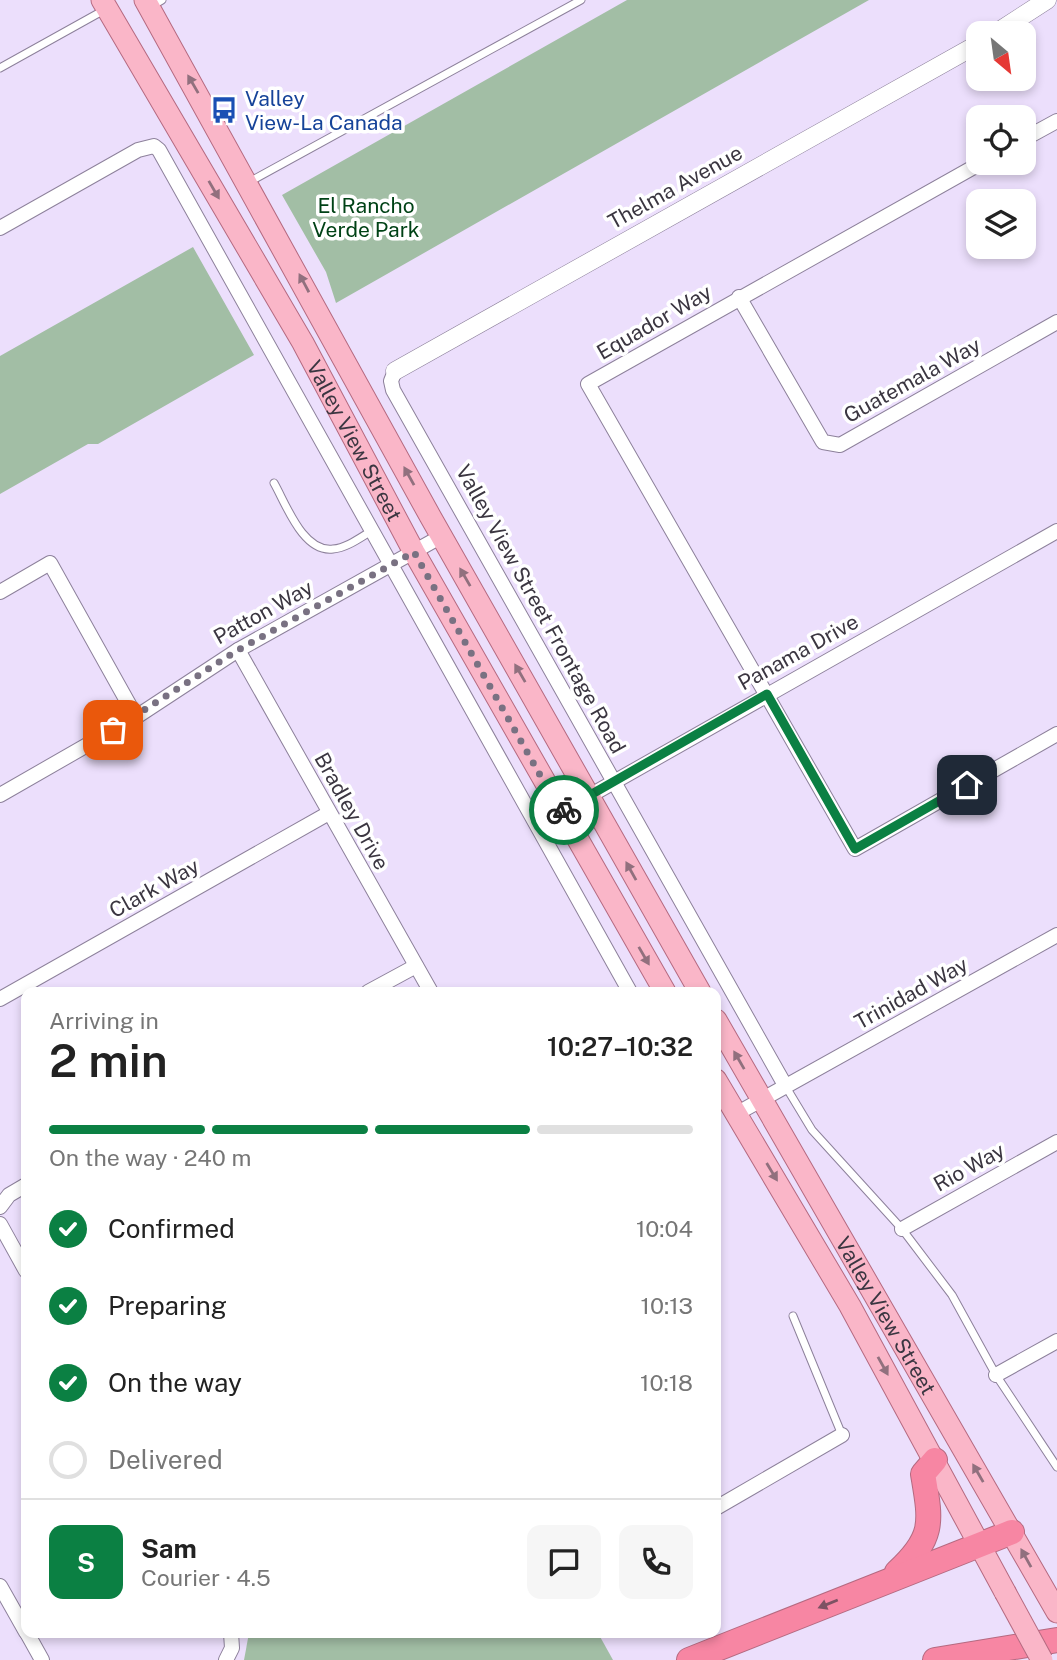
<!DOCTYPE html>
<html lang="en">
<head>
<meta charset="utf-8">
<style>
  :root { --surface:#fff; --page:#f6f6f6; --text:#222; --muted:#767676; --line:#e0e0e0; --accent:#0b8043 }
  body { margin:0; font-family:"Public Sans",sans-serif; background:var(--page); color:var(--text); height:100vh; display:flex; flex-direction:column; font-size:26px; white-space:nowrap }
  * { box-sizing:border-box; margin:0 }
  p { font-size:23px; color:var(--muted) }
  .icon { flex:none; width:38px; height:38px; fill:none; stroke:currentColor; stroke-width:2; stroke-linecap:round; stroke-linejoin:round }
  .map { position:relative; flex:1; overflow:hidden }
  .sheet { position:absolute; left:21px; top:987px; width:700px; height:651px; display:flex; flex-direction:column; background:var(--surface); border-radius:14px; box-shadow:0 4px 10px #0003 }
  .sheet>* { flex:none }
  .needle { width:46px; rotate:151deg }
  .buttons { position:absolute; left:966px; top:21px; display:grid; gap:14px }
  .buttons a { display:grid; place-items:center; width:70px; height:70px; border-radius:14px; background:var(--surface); box-shadow:0 4px 10px #0003; font-size:35px }
  .pin { position:absolute; display:grid; place-items:center; width:60px; height:60px; color:#fff; margin:-30px; border-radius:14px; box-shadow:0 4px 10px #0006 }
  .courier { position:absolute; display:grid; place-items:center; width:70px; height:70px; margin:-35px; border:5px solid #0b8043; border-radius:50%; background:#fff; color:#222; box-shadow:0 2px 9px #0007 }
  .overview em { font-style:normal; font-weight:600 }
  .overview div { display:flex; flex-direction:column-reverse }
  .overview { display:flex; align-items:center; justify-content:space-between; height:119px; padding:0 28px }
  h1 { font-size:46px; font-weight:600; line-height:52px }
  .bar { display:grid; grid-template-columns:repeat(4,1fr); gap:10px 7px; align-content:center; height:84px; padding:0 28px }
  .bar i { height:9px; border-radius:5px; background:var(--line) }
  .bar .selected { background:var(--accent) }
  .bar p { grid-column:span 4 }
  .line { display:flex; align-items:center; gap:18px; padding:0 28px; border-top:2px solid var(--line) }
  .line div { flex:1 }
  .round { display:grid; place-items:center; flex:none; width:74px; height:74px; border-radius:14px; background:var(--page) }
  ol { padding:0 28px; list-style:none }
  li { display:flex; align-items:center; gap:21px; height:77px }
  li p { margin-inline-start:auto }
  li .icon { padding:7px; border-radius:50%; background:var(--accent); color:#fff; stroke-width:4 }
  li:last-child { color:var(--muted) }
  li i { width:38px; height:38px; border:4px solid var(--line); border-radius:50% }
  .map>svg:first-child { display:block }
  .green { fill:#a2bea5 }
  .lines { fill:none; stroke-linecap:round; stroke-linejoin:round }
  .service-casing { stroke:#8d819b; stroke-width:9 }
  .minor-casing { stroke:#8d819b; stroke-width:16 }
  .tertiary-casing { stroke:#8d819b; stroke-width:19 }
  .primary-casing { stroke:#b56a81; stroke-width:23 }
  .motorway-casing { stroke:#b56a81; stroke-width:26 }
  .service { stroke:#fff; stroke-width:7 }
  .minor { stroke:#fff; stroke-width:14 }
  .tertiary { stroke:#fff; stroke-width:18 }
  .primary { stroke:#fab6c8; stroke-width:21 }
  .motorway { stroke:#f786a3; stroke-width:24 }
  .primary-bridge-casing { stroke:#b56a81; stroke-width:23; stroke-linecap:butt }
  .primary-bridge { stroke:#fab6c8; stroke-width:21 }
  .oneway { fill:#91707e }
  .oneway2 { fill:#7d5263 }
  .done { stroke:#797182; stroke-width:7; stroke-dasharray:0 12.6 }
  .route { stroke:#0b8043; stroke-width:9 }
  .labels { text-anchor:middle; dominant-baseline:central; stroke-width:7; stroke-linejoin:round; paint-order:stroke }
  .transit-label { font-size:21px; fill:#164399; stroke:#fff; text-anchor:start }
  .street-label { font-size:21px; fill:#3b3641; stroke:#fff }
  .park-label { font-size:21px; fill:#004216; stroke:#fff }
</style>
</head>
<body>
<div class="map">
<svg width="1057" height="1660" viewBox="0 0 1057 1660">
  <rect width="100%" height="100%" fill="#ecdffc"/>
  <g class="green">
    <path d="M627,0H869L336,303L326,272L282,195Z"/>
    <path d="M193,247L254,355L98,444H88L0,494V356Z"/>
    <path d="M249,1633H598L613,1660H244Z"/>
  </g>
  <g class="lines">
    <defs>
      <g id="service">
        <path d="M150,7L162,0"/>
        <path d="M0,68L106,9"/>
        <path d="M249,182L581,0"/>
        <path d="M274,483C286,504 303,553 333,549C347,548 361,537 373,530"/>
        <path d="M786,1087L812,1130L902,1229L952,1295L996,1375L1057,1467"/>
        <path d="M793,1316L842,1435"/>
      </g>
      <g id="minor">
        <path d="M1024,139L1057,121"/>
        <path d="M981,163L588,384L855,849L1057,734"/>
        <path d="M0,228L138,150L154,146L159,150L630,992"/>
        <path d="M739,297L823,442L840,445L1057,322"/>
        <path d="M395,371L391,381L393,390L786,1087"/>
        <path d="M0,592L50,563L136,717"/>
        <path d="M238,650L431,992"/>
        <path d="M0,795L136,717L238,650L442,536"/>
        <path d="M561,812L1057,531"/>
        <path d="M368,992L416,966"/>
        <path d="M0,999L329,813"/>
        <path d="M736,1114L1057,935"/>
        <path d="M0,1207L9,1195L26,1185"/>
        <path d="M0,1224L26,1271"/>
        <path d="M902,1229L1057,1142"/>
        <path d="M996,1375L1057,1341"/>
        <path d="M716,1508L842,1435"/>
        <path d="M0,1586L26,1632"/>
        <path d="M27,1633L42,1660"/>
        <path d="M226,1660L232,1648L231,1633"/>
      </g>
      <g id="tertiary">
        <path d="M996,33L1047,0"/>
        <path d="M395,371L978,44"/>
      </g>
      <g id="primary">
        <path id="s1" d="M102,0L303,343L414,552L665,992"/>
        <path d="M145,0L430,516L700,992"/>
        <path id="s2" d="M716,1020L1057,1612"/>
        <path d="M716,1080L850,1306L1005,1592"/>
      </g>
      <g id="motorway">
        <path d="M897,1572C935,1537 931,1522 923,1474L935,1460"/>
        <path d="M689,1660L1012,1532"/>
        <path d="M935,1660L1057,1640"/>
      </g>
    </defs>
    <use href="#service" class="service-casing"/>
    <use href="#minor" class="minor-casing"/>
    <use href="#tertiary" class="tertiary-casing"/>
    <use href="#primary" class="primary-casing"/>
    <use href="#motorway" class="motorway-casing"/>
    <use href="#service" class="service"/>
    <use href="#minor" class="minor"/>
    <use href="#tertiary" class="tertiary"/>
    <use href="#primary" class="primary"/>
    <use href="#motorway" class="motorway"/>
    <defs>
      <path id="primary-bridge" d="M1005,1592L1042,1660"/>
    </defs>
    <use href="#primary-bridge" class="primary-bridge-casing"/>
    <use href="#primary-bridge" class="primary-bridge"/>
  </g>
  <defs><path id="oneway-solid" d="M-6-.8H1V-3.2L6.5 0L1 3.2V.8H-6Z" transform="scale(1.75)"/></defs>
  <g class="oneway">
    <use href="#oneway-solid" transform="translate(193 84) rotate(-120)"/>
    <use href="#oneway-solid" transform="translate(214 190) rotate(60)"/>
    <use href="#oneway-solid" transform="translate(304 283) rotate(-118)"/>
    <use href="#oneway-solid" transform="translate(409 476) rotate(-119)"/>
    <use href="#oneway-solid" transform="translate(465 577) rotate(-120)"/>
    <use href="#oneway-solid" transform="translate(520 673) rotate(-120)"/>
    <use href="#oneway-solid" transform="translate(631 871) rotate(-119)"/>
    <use href="#oneway-solid" transform="translate(644 956) rotate(60)"/>
    <use href="#oneway-solid" transform="translate(739 1060) rotate(-120)"/>
    <use href="#oneway-solid" transform="translate(772 1172) rotate(59)"/>
    <use href="#oneway-solid" transform="translate(883 1366) rotate(61)"/>
    <use href="#oneway-solid" transform="translate(978 1473) rotate(-120)"/>
    <use href="#oneway-solid" transform="translate(1026 1558) rotate(-119)"/>
  </g>
  <use class="oneway2" href="#oneway-solid" transform="translate(828 1604) rotate(158)"/>
  <g class="lines">
    <path class="done" d="M113,730L238,650L414,552L561,812L564,810"/>
    <path class="route" d="M564,810L767,694L855,849L967,785"/>
  </g>
  <defs>
    <symbol id="bus-bare" viewBox="-9 -9 18 18"><path d="M-5-6H5V4H4V6H2V4H-2V6H-4V4H-5ZM-3.5-4V0h7V-4ZM-3.5 1.2v1.5H-2V1.2ZM2 1.2v1.5H3.5V1.2Z" fill="#1a4fb4" stroke="#fff" stroke-width="2.5" paint-order="stroke"/></symbol>
  </defs>
  <g fill-rule="evenodd">
    <use href="#bus-bare" x="205" y="91" width="38" height="38"/>
  </g>
  <g class="labels">
    <g class="transit-label">
      <text x="245" y="98">Valley<tspan x="245" dy="24">View-La Canada</tspan></text>
    </g>
    <g class="street-label">
      <text transform="translate(675 187) rotate(-29)">Thelma Avenue</text>
      <text transform="translate(654 322) rotate(-30)">Equador Way</text>
      <text transform="translate(912 380) rotate(-29)">Guatemala Way</text>
      <text stroke="none"><textPath href="#s1" startOffset="508">Valley View Street</textPath></text>
      <text transform="translate(541 609) rotate(61)">Valley View Street Frontage Road</text>
      <text transform="translate(263 612) rotate(-29)">Patton Way</text>
      <text transform="translate(798 652) rotate(-29)">Panama Drive</text>
      <text transform="translate(352 811) rotate(61)">Bradley Drive</text>
      <text transform="translate(154 888) rotate(-29)">Clark Way</text>
      <text transform="translate(911 993) rotate(-29)">Trinidad Way</text>
      <text transform="translate(969 1167) rotate(-29)">Rio Way</text>
      <text stroke="none"><textPath href="#s2" startOffset="341">Valley View Street</textPath></text>
    </g>
    <g class="park-label">
      <text x="366" y="205">El Rancho<tspan x="366" dy="24">Verde Park</tspan></text>
    </g>
  </g>
</svg>
<div class="buttons">
<a><svg class="needle" viewBox="-14 -14 28 28"><path d="M0-13l5 13h-10z" fill="#e53935"/><path d="M0 13l5-13h-10z" fill="#767676"/></svg></a>
<a><svg class="icon" aria-label="locate" viewBox="0 0 24 24"><circle cx="12" cy="12" r="6"/><path d="M12 2v4M12 18v4M2 12h4M18 12h4"/></svg></a>
<a><svg class="icon" aria-label="layers" viewBox="0 0 24 24"><path d="M12 4l9 5-9 5-9-5zM3 14l9 5 9-5"/></svg></a>
</div>
<div class="pin" style="left:113px;top:730px;background:#ea580c"><svg class="icon" aria-label="bag" viewBox="0 0 24 24"><path d="M5 8h14l-1 12H6zM9 8a3 3 0 0 1 6 0"/></svg></div>
<div class="pin" style="left:967px;top:785px;background:#1f2937"><svg class="icon" aria-label="home" viewBox="0 0 24 24"><path d="M3 11l9-7 9 7M6 9v11h12V9"/></svg></div>
<div class="courier" style="left:564px;top:810px"><svg class="icon" aria-label="bike" viewBox="0 0 24 24"><circle cx="6" cy="16" r="4"/><circle cx="18" cy="16" r="4"/><path d="M6 16l4-8h5l3 8M10 8l3 8H6M13 5h3"/></svg></div>
<section class="sheet">
<div class="overview"><div><h1>2 min</h1><p>Arriving in</p></div><em>10:27–10:32</em></div>
<div class="bar"><i class="selected"></i><i class="selected"></i><i class="selected"></i><i></i><p>On the way · 240 m</p></div>
<ol>
<li><svg class="icon" aria-label="check" viewBox="0 0 24 24"><path d="M5 12l5 5 9-10"/></svg>Confirmed<p>10:04</p></li>
<li><svg class="icon" aria-label="check" viewBox="0 0 24 24"><path d="M5 12l5 5 9-10"/></svg>Preparing<p>10:13</p></li>
<li><svg class="icon" aria-label="check" viewBox="0 0 24 24"><path d="M5 12l5 5 9-10"/></svg>On the way<p>10:18</p></li>
<li><i></i>Delivered</li>
</ol>
<div class="line" style="height:126px"><b class="round" style="background:var(--accent);color:#fff">S</b><div><b>Sam</b><p>Courier · 4.5</p></div><a class="round"><svg class="icon" aria-label="chat" viewBox="0 0 24 24"><path d="M4 5h16v11H9l-5 4z"/></svg></a><a class="round"><svg class="icon" aria-label="phone" viewBox="0 0 24 24"><path d="M5 4h4l2 5-3 2q2 4 5 5l2-3 5 2v4C11 20 4 13 5 4z"/></svg></a></div>
</section>
</div>
</body>
</html>
